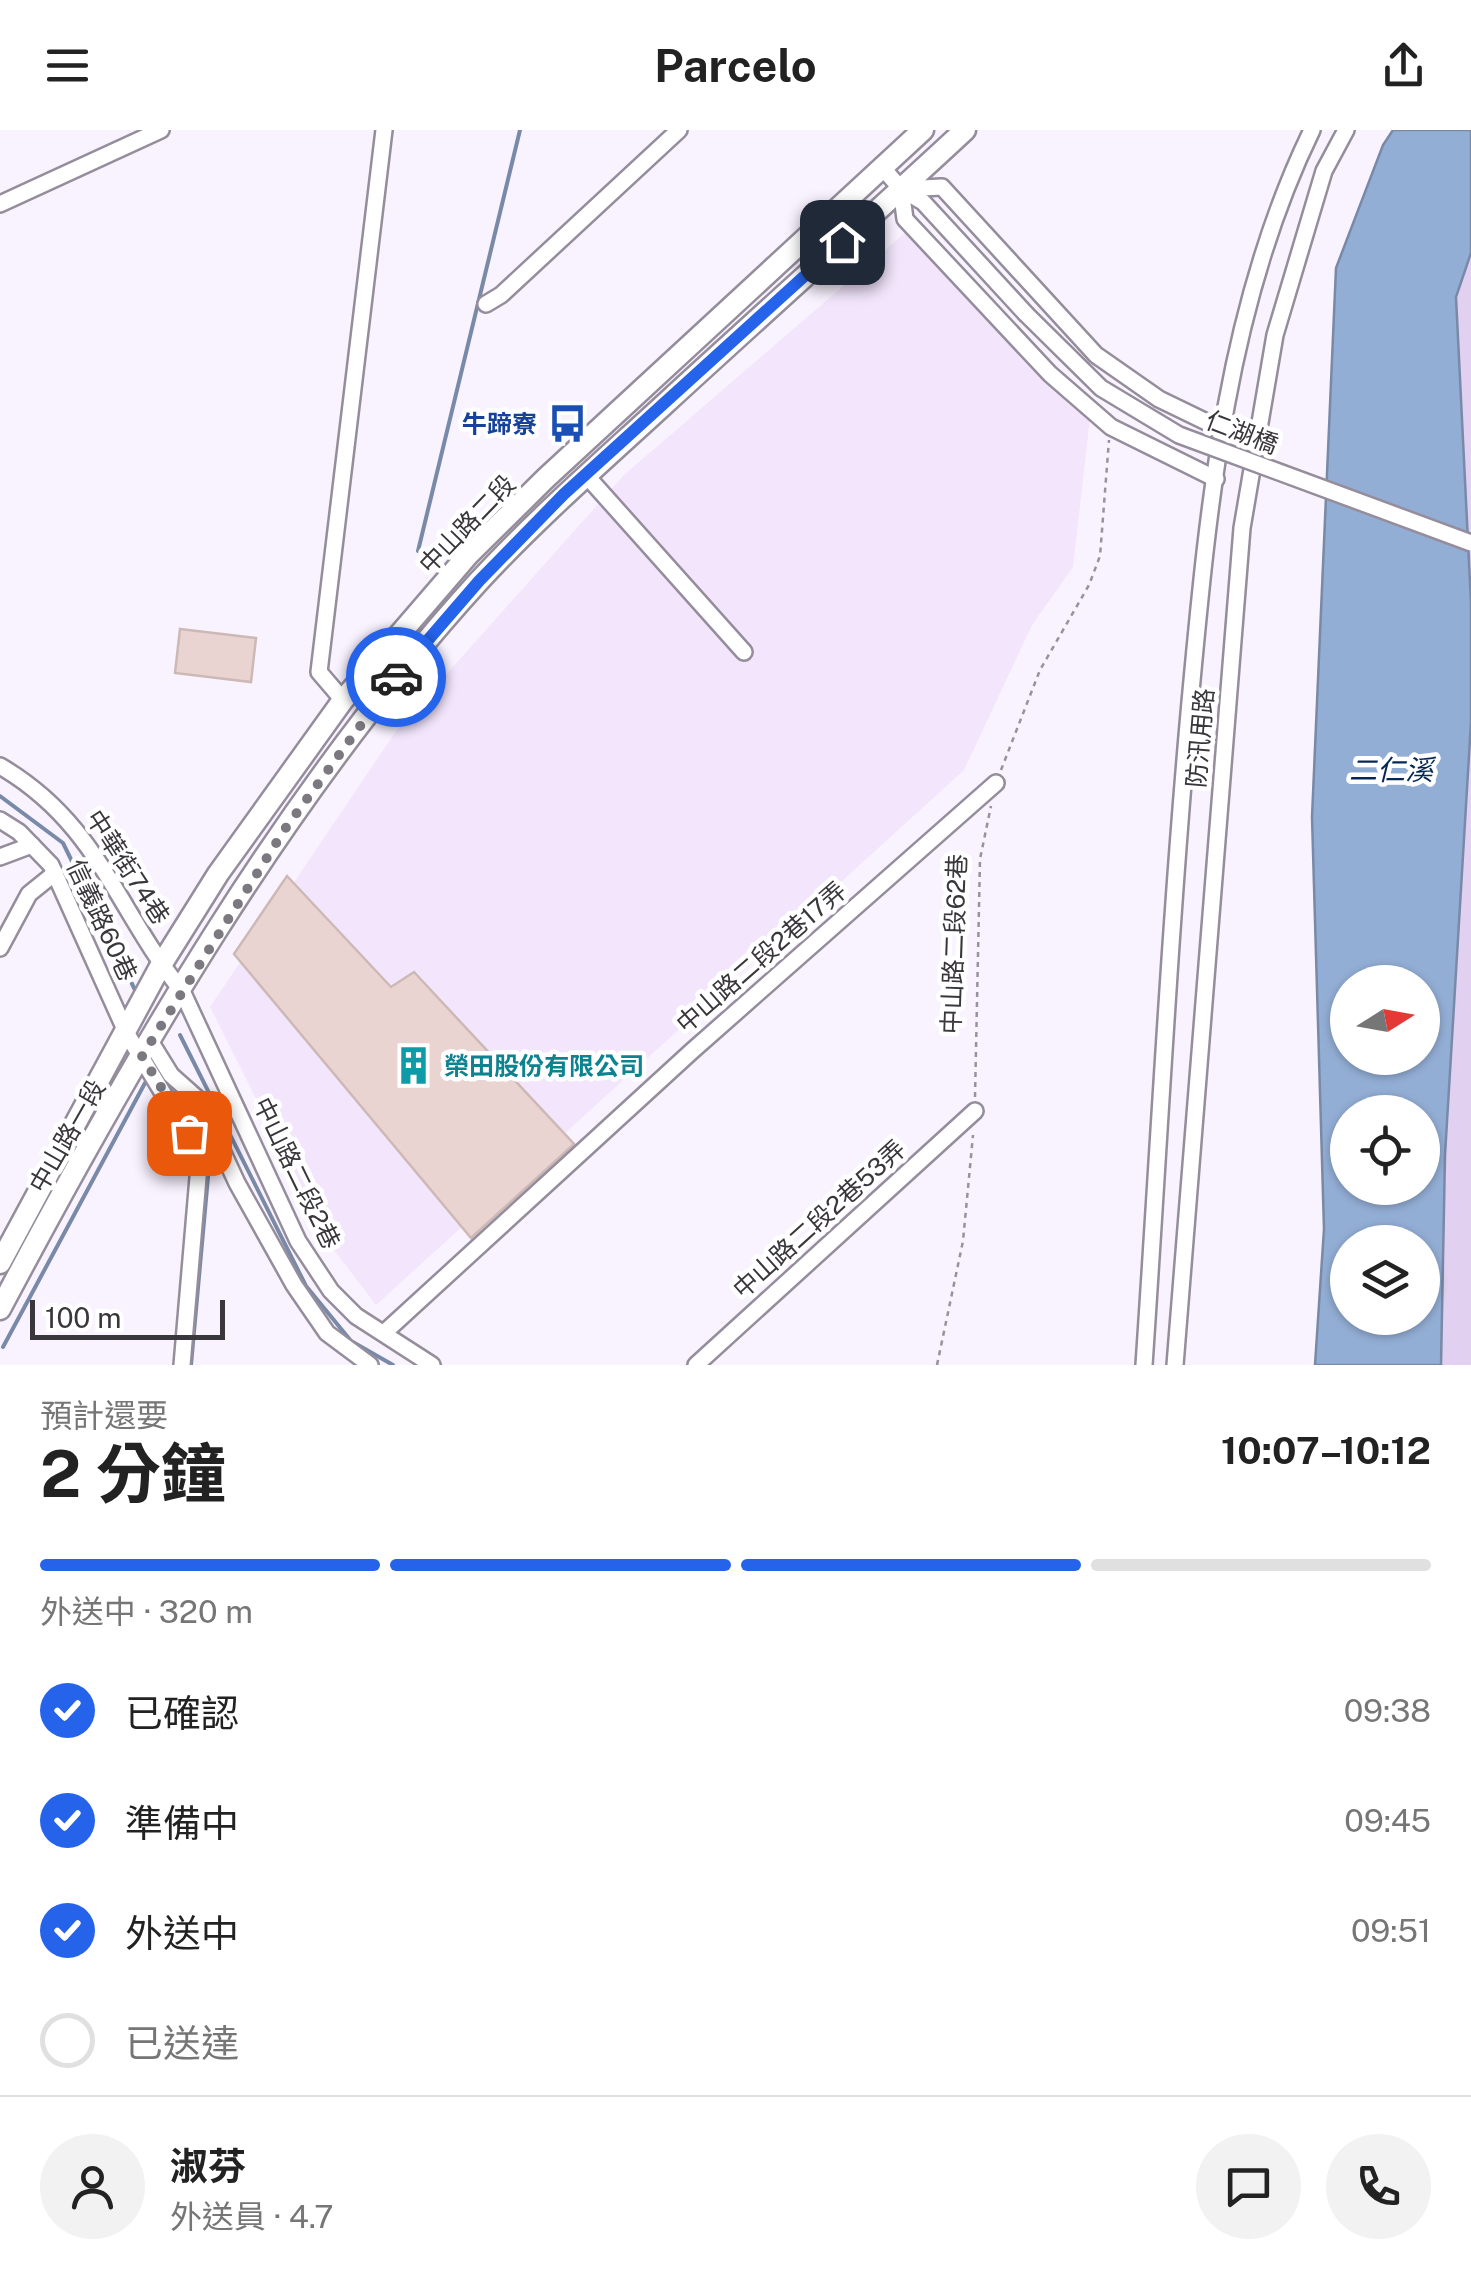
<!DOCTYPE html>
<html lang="zh-TW">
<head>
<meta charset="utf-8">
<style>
  :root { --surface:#fff; --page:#f2f2f2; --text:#222; --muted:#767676; --line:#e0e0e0; --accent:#2563eb }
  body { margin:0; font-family:"Public Sans","Noto Sans TC",sans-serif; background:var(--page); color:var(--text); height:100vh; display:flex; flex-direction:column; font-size:38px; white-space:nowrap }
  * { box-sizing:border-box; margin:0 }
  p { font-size:32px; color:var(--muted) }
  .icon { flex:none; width:55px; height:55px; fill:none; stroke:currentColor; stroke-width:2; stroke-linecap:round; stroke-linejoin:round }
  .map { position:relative; height:1235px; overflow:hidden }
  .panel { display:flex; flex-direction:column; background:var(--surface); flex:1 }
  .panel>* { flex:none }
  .needle { width:65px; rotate:79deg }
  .tools { position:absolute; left:1330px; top:835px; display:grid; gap:20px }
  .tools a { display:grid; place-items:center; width:110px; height:110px; border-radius:50%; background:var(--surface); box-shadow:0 2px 8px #0004; font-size:50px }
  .scale { position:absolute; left:30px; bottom:25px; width:195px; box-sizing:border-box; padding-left:10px; border:5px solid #39363c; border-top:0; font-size:28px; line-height:35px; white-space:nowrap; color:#39363c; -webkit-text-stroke:8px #fff; paint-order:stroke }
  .pin { position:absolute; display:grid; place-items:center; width:85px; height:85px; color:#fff; margin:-42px; border-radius:20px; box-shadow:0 5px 15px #0006 }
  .courier { position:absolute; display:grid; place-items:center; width:100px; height:100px; margin:-50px; border:8px solid #2563eb; border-radius:50%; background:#fff; color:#222; box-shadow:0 2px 12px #0007 }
  .head em { font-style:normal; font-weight:700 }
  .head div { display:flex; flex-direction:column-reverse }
  .head { display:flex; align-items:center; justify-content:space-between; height:170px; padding:0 40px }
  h1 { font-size:65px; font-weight:700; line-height:75px }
  .bar { display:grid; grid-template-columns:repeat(4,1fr); gap:15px 10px; align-content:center; height:120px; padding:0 40px }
  .bar i { height:12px; border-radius:8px; background:var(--line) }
  .bar .current { background:var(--accent) }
  .bar p { grid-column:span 4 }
  .line { display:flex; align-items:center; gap:25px; padding:0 40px; border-top:2px solid var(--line) }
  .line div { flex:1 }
  .round { display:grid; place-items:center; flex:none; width:105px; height:105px; border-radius:52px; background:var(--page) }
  ol { padding:0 40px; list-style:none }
  li { display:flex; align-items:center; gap:30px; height:110px }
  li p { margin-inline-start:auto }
  li .icon { padding:10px; border-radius:50%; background:var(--accent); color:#fff; stroke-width:4 }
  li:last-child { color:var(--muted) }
  li i { width:55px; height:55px; border:5px solid var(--line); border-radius:50% }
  header { display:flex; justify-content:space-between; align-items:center; height:130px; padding:0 40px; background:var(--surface); font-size:45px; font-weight:700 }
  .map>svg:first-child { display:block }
  .built { fill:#f2e5fc }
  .green { fill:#e2d0f1 }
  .water { fill:#93aed5; stroke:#788aa7; stroke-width:2.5; fill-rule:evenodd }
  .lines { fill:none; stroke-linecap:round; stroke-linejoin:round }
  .stream { stroke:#788aa7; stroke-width:4 }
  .building { fill:#e9d4d2; stroke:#ccb9b6; stroke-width:2.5 }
  .minor-casing { stroke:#958d9c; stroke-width:20 }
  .major-casing { stroke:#958d9c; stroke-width:25 }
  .path { stroke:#97929c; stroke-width:2.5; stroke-dasharray:5 5; stroke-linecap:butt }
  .minor { stroke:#fff; stroke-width:15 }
  .major { stroke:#fff; stroke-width:20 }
  .minor-bridge-casing { stroke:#958d9c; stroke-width:20; stroke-linecap:butt }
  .minor-bridge { stroke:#fff; stroke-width:15 }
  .done { stroke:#7c7880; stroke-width:10; stroke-dasharray:0 18 }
  .route { stroke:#2563eb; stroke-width:12 }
  .labels { text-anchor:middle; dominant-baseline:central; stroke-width:9; stroke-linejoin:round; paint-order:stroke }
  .transit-label { font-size:25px; font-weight:bold; fill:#164399; stroke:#fff; text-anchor:end }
  .street-label { font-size:25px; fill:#39363c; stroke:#fff }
  .culture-label { font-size:25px; font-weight:bold; fill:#0d838f; stroke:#fff; text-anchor:start }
  .water-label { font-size:28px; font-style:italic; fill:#042756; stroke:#fff }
</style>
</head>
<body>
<header><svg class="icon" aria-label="menu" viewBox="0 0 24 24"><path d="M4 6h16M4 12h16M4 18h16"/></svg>Parcelo<svg class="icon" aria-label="share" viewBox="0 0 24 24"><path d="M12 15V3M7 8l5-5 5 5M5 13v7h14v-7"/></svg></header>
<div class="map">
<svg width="1471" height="1235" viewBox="0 0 1471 1235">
  <rect width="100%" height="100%" fill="#f9f2ff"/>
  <path class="built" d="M906,102L1090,288L1073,437L1032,495L964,640L376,1175L328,1112L210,877L396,601L624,345Z"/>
  <g class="green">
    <path d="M1471,123V473L1456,167Z"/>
    <path d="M1471,592V1235H1441L1445,1025Z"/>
  </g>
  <path class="water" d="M1393,0H1471V123L1456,167L1471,473V592L1445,1025L1441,1235H1315L1324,1099L1312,687L1336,138L1383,15ZM1348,852H1422V928H1348ZM1348,982H1422V1058H1348ZM1348,1112H1422V1188H1348Z"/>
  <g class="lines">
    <g class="stream">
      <path d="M418,421L520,0"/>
      <path d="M0,666L63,713L136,862"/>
      <path d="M180,905L306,1156L351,1211L393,1235"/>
      <path d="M3,1217L145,953"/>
      <path d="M191,1235L209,1036L206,1026"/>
    </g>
  </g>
  <g class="building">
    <path d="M180,499L256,508L251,552L175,543Z"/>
    <path d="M287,746L391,857L414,842L574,1014L471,1108L234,824Z"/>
  </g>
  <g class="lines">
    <defs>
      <g id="minor">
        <path d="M882,37L901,59L923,72L1026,184"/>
        <path d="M0,74L161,0"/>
        <path d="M486,174L501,165L679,0"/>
        <path d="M585,344L744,522"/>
        <path d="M1216,349L1111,297L1050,244L905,89L901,59L942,57L1096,225L1159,269L1223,300"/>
        <path d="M343,570L319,542L384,0"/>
        <path d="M0,636C98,693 116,779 182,861L298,1111L331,1161L356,1186L432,1235"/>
        <path d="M0,690L19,702L51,735L127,904L200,1024L182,1235"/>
        <path d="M0,727L32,715"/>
        <path d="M0,818L29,764L55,743"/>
        <path d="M150,911L171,945L198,969L237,1053L294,1155L327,1203L370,1235"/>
        <path d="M385,1202L692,921L996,653"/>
        <path d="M696,1235L975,981"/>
        <path d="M1144,1235C1159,1014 1170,793 1190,572C1208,379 1226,176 1312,0"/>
        <path d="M1175,1235L1242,398L1275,205L1324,41L1346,0"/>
      </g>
      <g id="major">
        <path d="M0,1133L161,835L218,744L343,570L468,425L546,348L923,0"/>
        <path d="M0,1179C134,926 285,664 478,452C538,387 604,330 668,271C767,180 867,91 965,0"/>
      </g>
    </defs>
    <use href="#minor" class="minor-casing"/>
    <use href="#major" class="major-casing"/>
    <g class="path">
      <path d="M1001,640L1040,540L1089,455L1100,426L1109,310"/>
      <path d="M975,967L980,729L991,676"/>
      <path d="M937,1235L963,1111L973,1005"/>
    </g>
    <use href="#minor" class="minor"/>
    <use href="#major" class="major"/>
    <defs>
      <path id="minor-bridge" d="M1026,184L1101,258L1179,305L1471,413"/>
    </defs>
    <use href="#minor-bridge" class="minor-bridge-casing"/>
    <use href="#minor-bridge" class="minor-bridge"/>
  </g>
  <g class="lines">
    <path class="done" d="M189,1003L142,926L285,699L396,547"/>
    <path class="route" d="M396,547L479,451L564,364L842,112"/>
  </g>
  <defs>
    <symbol id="bus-bare" viewBox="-9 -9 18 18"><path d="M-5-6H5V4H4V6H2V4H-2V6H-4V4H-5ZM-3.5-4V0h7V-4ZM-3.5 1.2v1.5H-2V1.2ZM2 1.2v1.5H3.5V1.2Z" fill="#1a4fb4" stroke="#fff" stroke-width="2.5" paint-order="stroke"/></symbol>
    <symbol id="building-bare" viewBox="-9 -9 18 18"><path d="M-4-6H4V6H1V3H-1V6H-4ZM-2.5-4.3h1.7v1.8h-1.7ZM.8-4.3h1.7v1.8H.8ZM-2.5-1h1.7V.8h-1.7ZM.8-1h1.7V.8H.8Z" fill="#0f9aa8" stroke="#fff" stroke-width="2.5" paint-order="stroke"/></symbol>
  </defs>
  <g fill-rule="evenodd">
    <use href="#bus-bare" x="540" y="266" width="55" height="55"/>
    <use href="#building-bare" x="386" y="908" width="55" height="55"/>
  </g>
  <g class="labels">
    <g class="transit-label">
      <text x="537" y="294">牛蹄寮</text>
    </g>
    <g class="street-label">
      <text transform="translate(1242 302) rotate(21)">仁湖橋</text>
      <text transform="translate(467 394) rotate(-46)">中山路二段</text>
      <text transform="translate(1200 608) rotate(-85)">防汛用路</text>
      <text transform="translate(128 737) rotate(57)">中華街74巷</text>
      <text transform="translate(102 790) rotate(65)">信義路60巷</text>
      <text transform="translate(954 814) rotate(-88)">中山路二段62巷</text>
      <text transform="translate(761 827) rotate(-41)">中山路二段2巷17弄</text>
      <text transform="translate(67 1006) rotate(-60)">中山路一段</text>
      <text transform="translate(297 1043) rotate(64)">中山路二段2巷</text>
      <text transform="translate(819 1089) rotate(-42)">中山路二段2巷53弄</text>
    </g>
    <g class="culture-label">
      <text x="444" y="936">榮田股份有限公司</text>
    </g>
    <g class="water-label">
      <text x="1391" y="639">二仁溪</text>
    </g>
  </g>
</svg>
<div class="tools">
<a><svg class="needle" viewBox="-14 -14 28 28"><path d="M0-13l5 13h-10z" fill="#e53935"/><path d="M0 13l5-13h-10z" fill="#767676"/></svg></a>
<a><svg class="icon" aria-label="locate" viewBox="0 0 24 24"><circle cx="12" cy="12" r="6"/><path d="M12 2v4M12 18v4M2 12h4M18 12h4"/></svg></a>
<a><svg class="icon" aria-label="layers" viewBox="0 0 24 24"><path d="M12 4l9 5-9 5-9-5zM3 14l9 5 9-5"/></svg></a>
</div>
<div class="scale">100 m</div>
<div class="pin" style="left:189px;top:1003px;background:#ea580c"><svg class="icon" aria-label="bag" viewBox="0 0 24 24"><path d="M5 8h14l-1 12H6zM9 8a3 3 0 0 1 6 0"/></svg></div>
<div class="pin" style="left:842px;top:112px;background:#1f2937"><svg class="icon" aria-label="home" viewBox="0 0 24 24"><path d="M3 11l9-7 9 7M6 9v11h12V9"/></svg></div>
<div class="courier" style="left:396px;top:547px"><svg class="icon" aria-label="car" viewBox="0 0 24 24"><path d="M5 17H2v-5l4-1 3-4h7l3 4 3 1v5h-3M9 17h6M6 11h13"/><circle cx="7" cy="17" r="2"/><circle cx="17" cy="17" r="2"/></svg></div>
</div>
<section class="panel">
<div class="head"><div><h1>2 分鐘</h1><p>預計還要</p></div><em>10:07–10:12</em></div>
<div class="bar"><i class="current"></i><i class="current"></i><i class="current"></i><i></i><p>外送中 · 320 m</p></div>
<ol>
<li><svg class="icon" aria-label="check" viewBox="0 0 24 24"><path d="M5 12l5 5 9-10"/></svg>已確認<p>09:38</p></li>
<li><svg class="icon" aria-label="check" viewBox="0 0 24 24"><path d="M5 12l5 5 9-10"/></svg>準備中<p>09:45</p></li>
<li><svg class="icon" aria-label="check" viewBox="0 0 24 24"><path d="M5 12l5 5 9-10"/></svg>外送中<p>09:51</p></li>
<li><i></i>已送達</li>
</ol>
<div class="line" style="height:180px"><a class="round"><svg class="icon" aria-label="person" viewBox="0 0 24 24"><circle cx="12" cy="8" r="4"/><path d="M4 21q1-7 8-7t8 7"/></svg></a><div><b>淑芬</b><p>外送員 · 4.7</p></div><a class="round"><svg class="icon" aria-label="chat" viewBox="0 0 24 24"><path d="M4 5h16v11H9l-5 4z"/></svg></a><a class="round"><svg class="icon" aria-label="phone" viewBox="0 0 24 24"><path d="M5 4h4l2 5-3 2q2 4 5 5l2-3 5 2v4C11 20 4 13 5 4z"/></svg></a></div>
</section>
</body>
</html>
